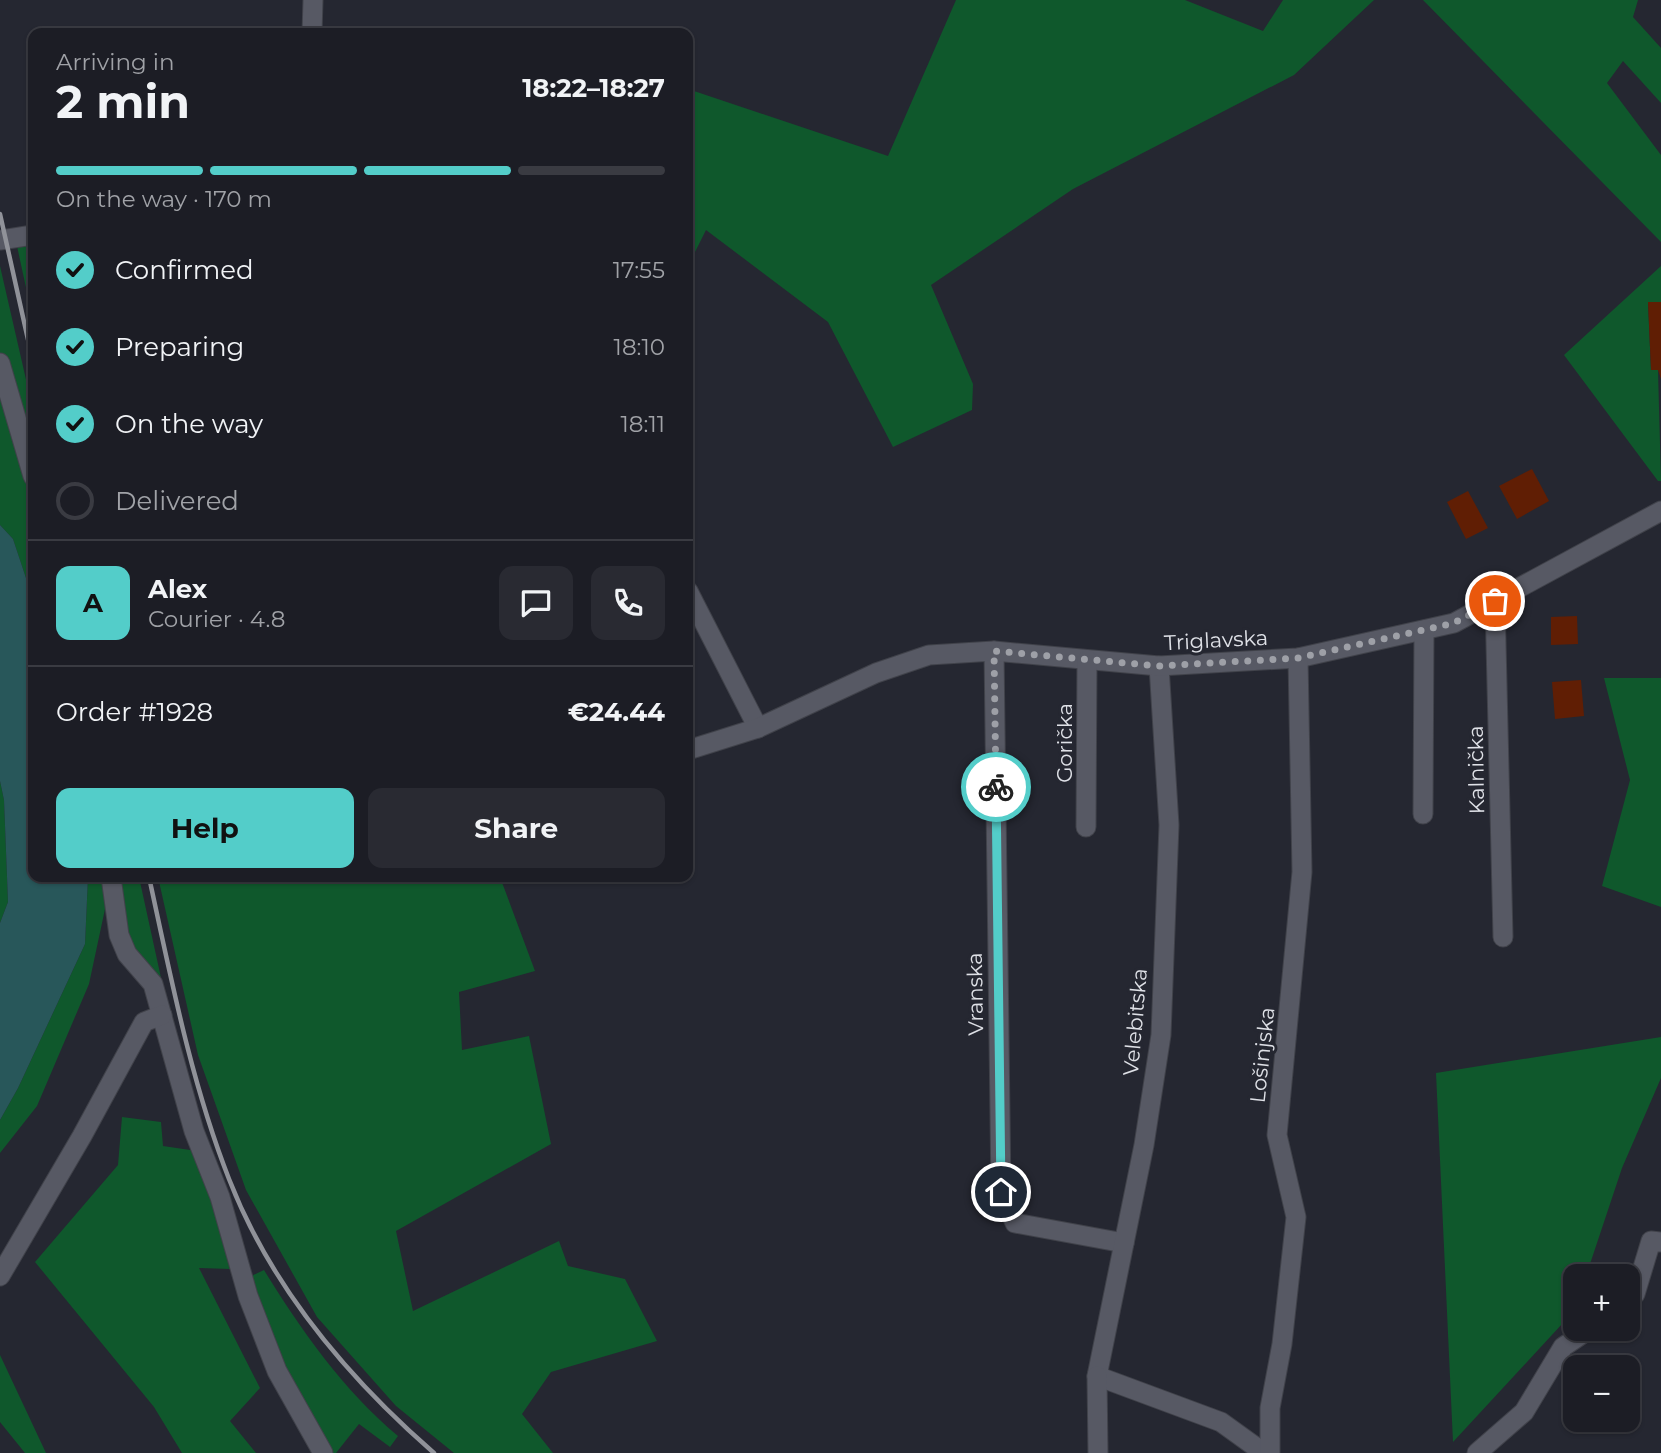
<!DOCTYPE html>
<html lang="en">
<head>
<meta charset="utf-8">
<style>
  :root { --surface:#1c1d25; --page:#292a32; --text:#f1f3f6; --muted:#a0a2a7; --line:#3a3b42; --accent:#53cdc9 }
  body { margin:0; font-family:Montserrat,sans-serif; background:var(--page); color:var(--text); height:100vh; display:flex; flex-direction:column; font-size:26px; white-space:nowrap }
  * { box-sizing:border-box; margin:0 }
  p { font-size:23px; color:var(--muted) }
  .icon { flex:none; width:38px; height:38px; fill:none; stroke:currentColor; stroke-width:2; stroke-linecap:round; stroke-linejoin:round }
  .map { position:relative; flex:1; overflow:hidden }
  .side { position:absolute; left:28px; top:28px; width:665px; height:854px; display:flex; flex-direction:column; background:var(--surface); border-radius:14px; box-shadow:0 2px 5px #0004,0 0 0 2px var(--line) }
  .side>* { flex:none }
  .tools { position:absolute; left:1563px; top:1264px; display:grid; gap:14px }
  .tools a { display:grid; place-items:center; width:77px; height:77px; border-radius:14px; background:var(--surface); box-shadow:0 2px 5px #0004,0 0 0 2px var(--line); font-size:35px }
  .pin { position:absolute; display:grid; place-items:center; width:60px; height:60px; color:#fff; margin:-30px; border:4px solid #fff; border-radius:50%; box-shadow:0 2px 7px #0007 }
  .courier { position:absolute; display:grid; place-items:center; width:70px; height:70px; margin:-35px; border:5px solid #53cdc9; border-radius:50%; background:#fff; color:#222; box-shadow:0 2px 9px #0007 }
  .overview em { font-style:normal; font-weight:700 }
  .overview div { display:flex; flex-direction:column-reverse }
  .overview { display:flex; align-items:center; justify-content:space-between; height:119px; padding:0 28px }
  h1 { font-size:46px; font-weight:700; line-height:52px }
  .bar { display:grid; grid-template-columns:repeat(4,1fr); gap:10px 7px; align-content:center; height:84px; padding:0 28px }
  .bar i { height:9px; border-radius:5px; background:var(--line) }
  .bar .current { background:var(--accent) }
  .bar p { grid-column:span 4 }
  .line { display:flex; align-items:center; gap:18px; padding:0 28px; border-top:2px solid var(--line) }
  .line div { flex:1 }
  .round { display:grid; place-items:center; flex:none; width:74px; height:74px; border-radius:14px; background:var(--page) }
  ol { padding:0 28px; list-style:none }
  li { display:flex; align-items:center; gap:21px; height:77px }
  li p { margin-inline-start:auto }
  li .icon { padding:7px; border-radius:50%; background:var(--accent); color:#111; stroke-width:4 }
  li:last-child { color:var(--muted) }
  li i { width:38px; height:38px; border:4px solid var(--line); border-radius:50% }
  .action { display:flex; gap:14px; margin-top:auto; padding:14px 28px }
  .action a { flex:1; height:80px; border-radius:14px; background:var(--accent); color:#111; font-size:28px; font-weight:700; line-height:80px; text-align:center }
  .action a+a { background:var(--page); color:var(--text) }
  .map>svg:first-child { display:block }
  .green { fill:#0f582c }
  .water { fill:#28575a }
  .building { fill:#601e04 }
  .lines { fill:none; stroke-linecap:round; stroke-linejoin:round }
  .minor-casing { stroke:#40424a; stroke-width:21 }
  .minor { stroke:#575964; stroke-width:19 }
  .rail { stroke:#909299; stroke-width:4.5 }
  .done { stroke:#9ea0a7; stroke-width:7; stroke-dasharray:0 12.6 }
  .route { stroke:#53cdc9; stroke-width:9 }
  .labels { text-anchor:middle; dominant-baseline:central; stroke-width:6; stroke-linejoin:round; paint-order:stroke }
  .street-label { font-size:21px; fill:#dfe1e7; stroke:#252731 }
</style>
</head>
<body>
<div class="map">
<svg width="1661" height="1453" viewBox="0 0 1661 1453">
  <rect width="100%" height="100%" fill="#252731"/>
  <g class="green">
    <path d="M956,0H1185L1263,31L1283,0H1374L1294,75L1073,189L931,285L973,384L972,410L893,447L828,322L706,230L692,258L688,255V89L888,156Z"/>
    <path d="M1423,0H1638L1633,17L1661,48V103L1623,61L1607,83L1661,155V242Z"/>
    <path d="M33,241V320L17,246Z"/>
    <path d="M0,266L33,410V599L13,539L0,525Z"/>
    <path d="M1661,266V302L1648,303L1651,370H1658L1661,481H1658L1564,355Z"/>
    <path d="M1604,678H1661V907L1602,886L1630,780Z"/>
    <path d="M0,781L4,800L8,902L0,923Z"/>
    <path d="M88,877H139L163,987L130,946L108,895L89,984L37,1106L0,1153V1120L18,1088L85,944Z"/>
    <path d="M158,877H500L535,971L459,992L462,1050L529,1036L551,1144L396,1231L413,1311L559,1241L568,1266L625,1279L657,1341L551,1372L522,1414L553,1453H454L396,1406L317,1317L246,1190L198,1055Z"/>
    <path d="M1661,1037V1078L1622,1168L1586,1276H1575L1574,1311L1453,1442L1436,1073Z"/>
    <path d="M122,1117L161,1122L163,1146L197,1151L217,1211L231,1269L199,1268L260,1388L230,1421L256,1453H182L154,1407L35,1262L118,1165Z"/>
    <path d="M264,1270C301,1330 343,1390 398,1436L390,1447L359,1424L336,1453H331L282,1362L249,1277Z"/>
    <path d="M0,1355L46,1453H25L0,1422Z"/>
  </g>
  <path class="water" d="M0,525L13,539L33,599V877H88L85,944L18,1088L0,1120V923L8,902L4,800L0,781Z"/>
  <g class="building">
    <path d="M1648,302H1661V379L1658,370H1651Z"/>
    <path d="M1532,469L1549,501L1517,519L1499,486Z"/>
    <path d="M1468,491L1488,528L1466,539L1447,502Z"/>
    <path d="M1577,616L1578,644L1551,645V617Z"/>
    <path d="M1581,680L1584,716L1555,719L1552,682Z"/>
  </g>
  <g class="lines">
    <defs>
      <g id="minor">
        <path d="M312,33L313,0"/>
        <path d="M0,240L33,235"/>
        <path d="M0,363L33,476"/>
        <path d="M688,591L758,728"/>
        <path d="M1495,601L1503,937"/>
        <path d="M994,651L1001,1192L1015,1223L1124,1243"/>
        <path d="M1159,666L1169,825L1161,1035L1144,1145L1097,1376L1221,1422L1264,1453"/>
        <path d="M688,750L758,728L876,673L929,655L994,651L1159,666L1298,658L1454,623L1661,511"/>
        <path d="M1423,814L1424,630"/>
        <path d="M1086,827L1087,660"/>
        <path d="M111,877L119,935L127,954L153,984L194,1131L220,1197L248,1296L277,1371L323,1453"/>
        <path d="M0,1276L82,1136L144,1022L162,1015"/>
        <path d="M1628,1300L1635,1294L1651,1241L1661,1242"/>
        <path d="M1097,1376L1098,1453"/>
        <path d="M1270,1453V1408L1282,1344L1296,1217L1277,1135L1302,872L1298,658"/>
        <path d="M1477,1453L1524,1412L1563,1347L1591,1328"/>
      </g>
    </defs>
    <use href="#minor" class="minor-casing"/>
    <use href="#minor" class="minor"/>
    <g class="rail">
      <path d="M0,214L33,362"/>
      <path d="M149,877C171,978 191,1082 229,1179C271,1287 348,1378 434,1453"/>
    </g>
  </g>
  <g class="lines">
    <path class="done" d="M996,787L994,651L1159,666L1298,658L1454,623L1495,601"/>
    <path class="route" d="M996,787L1001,1192"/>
  </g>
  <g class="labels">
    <g class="street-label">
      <text transform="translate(1216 640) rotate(-3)">Triglavska</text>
      <text transform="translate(1064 743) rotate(-90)">Gorička</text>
      <text transform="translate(1476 770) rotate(-91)">Kalnička</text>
      <text transform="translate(975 994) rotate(-91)">Vranska</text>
      <text transform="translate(1135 1022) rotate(-85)">Velebitska</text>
      <text transform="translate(1262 1055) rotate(-84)">Lošinjska</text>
    </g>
  </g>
</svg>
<div class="tools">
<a>+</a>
<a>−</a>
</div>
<div class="pin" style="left:1495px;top:601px;background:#ea580c"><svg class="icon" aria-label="bag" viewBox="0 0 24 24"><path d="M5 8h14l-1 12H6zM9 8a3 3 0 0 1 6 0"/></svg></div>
<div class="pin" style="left:1001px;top:1192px;background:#1f2937"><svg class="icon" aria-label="home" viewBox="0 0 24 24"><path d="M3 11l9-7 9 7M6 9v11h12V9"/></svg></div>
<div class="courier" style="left:996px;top:787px"><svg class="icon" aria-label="bike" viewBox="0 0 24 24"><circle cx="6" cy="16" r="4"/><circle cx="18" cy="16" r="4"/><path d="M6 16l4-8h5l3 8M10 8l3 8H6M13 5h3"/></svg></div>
<section class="side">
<div class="overview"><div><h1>2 min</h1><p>Arriving in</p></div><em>18:22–18:27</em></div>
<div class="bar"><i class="current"></i><i class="current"></i><i class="current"></i><i></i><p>On the way · 170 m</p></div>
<ol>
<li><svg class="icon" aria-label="check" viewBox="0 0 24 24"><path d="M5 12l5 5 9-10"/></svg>Confirmed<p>17:55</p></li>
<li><svg class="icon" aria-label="check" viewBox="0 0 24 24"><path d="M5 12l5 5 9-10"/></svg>Preparing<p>18:10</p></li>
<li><svg class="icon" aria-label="check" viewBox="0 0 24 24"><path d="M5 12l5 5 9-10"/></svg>On the way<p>18:11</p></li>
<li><i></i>Delivered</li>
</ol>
<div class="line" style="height:126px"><b class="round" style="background:var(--accent);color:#111">A</b><div><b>Alex</b><p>Courier · 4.8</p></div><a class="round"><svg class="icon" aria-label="chat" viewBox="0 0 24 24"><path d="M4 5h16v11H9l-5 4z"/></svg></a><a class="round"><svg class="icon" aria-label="phone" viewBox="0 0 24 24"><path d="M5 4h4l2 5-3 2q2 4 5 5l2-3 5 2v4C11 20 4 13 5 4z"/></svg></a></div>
<div class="line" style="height:91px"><div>Order #1928</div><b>€24.44</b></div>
<div class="action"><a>Help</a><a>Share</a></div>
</section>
</div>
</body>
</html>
